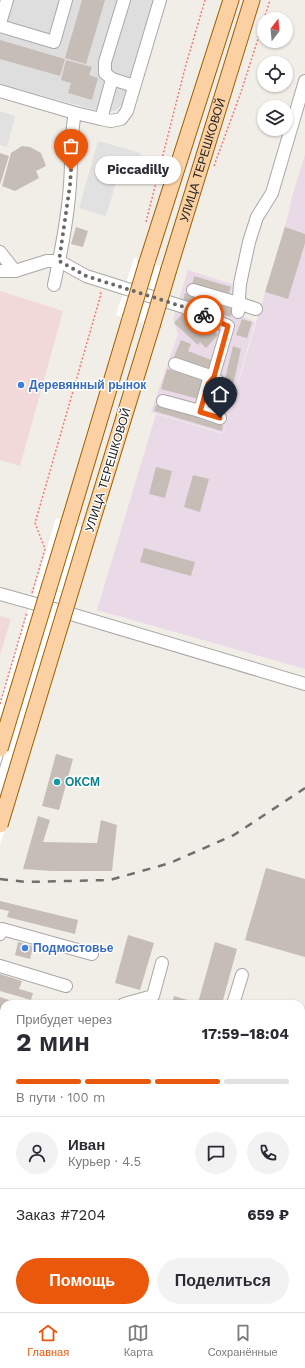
<!DOCTYPE html>
<html lang="ru">
<head>
<meta charset="utf-8">
<style>
  :root { --surface:#fff; --page:#f2f2f3; --text:#2b2b33; --muted:#7c7c81; --line:#e1e1e2; --accent:#ea580c }
  body { margin:0; font-family:"Work Sans",sans-serif; background:var(--page); color:var(--text); height:100vh; display:flex; flex-direction:column; font-size:15px; white-space:nowrap }
  * { box-sizing:border-box; margin:0 }
  p { font-size:13px; color:var(--muted) }
  .icon { flex:none; width:22px; height:22px; fill:none; stroke:currentColor; stroke-width:2; stroke-linecap:round; stroke-linejoin:round }
  .map { position:relative; flex:1; overflow:hidden }
  .panel { position:absolute; left:0px; top:1000px; width:305px; height:312px; display:flex; flex-direction:column; background:var(--surface); border-radius:12px 12px 0 0; box-shadow:0 1px 3px #0004 }
  .panel>* { flex:none }
  .needle { width:26px; rotate:16deg }
  .controls { position:absolute; left:257px; top:12px; display:grid; gap:8px }
  .controls a { display:grid; place-items:center; width:36px; height:36px; border-radius:50%; background:var(--surface); box-shadow:0 1px 3px #0004; font-size:20px }
  .pin { position:absolute; display:grid; place-items:center; width:34px; height:34px; color:#fff; margin:-41px -17px; border-radius:50% 50% 50% 0; rotate:-45deg; box-shadow:0 0 4px #0007 }
  .pin .icon { rotate:45deg }
  .courier { position:absolute; display:grid; place-items:center; width:40px; height:40px; margin:-20px; border:3px solid #ea580c; border-radius:50%; background:#fff; color:#222; box-shadow:0 1px 5px #0007 }
  .bubble { position:absolute; height:28px; border-radius:14px; background:var(--surface); box-shadow:0 1px 3px #0004; font-size:13px; font-weight:700; line-height:28px; text-align:center }
  .head em { font-style:normal; font-weight:700 }
  .head div { display:flex; flex-direction:column-reverse }
  .head { display:flex; align-items:center; justify-content:space-between; height:68px; padding:0 16px }
  h1 { font-size:26px; font-weight:700; line-height:30px }
  .bar { display:grid; grid-template-columns:repeat(4,1fr); gap:6px 4px; align-content:center; height:48px; padding:0 16px }
  .bar i { height:5px; border-radius:3px; background:var(--line) }
  .bar .selected { background:var(--accent) }
  .bar p { grid-column:span 4 }
  .line { display:flex; align-items:center; gap:10px; padding:0 16px; border-top:1px solid var(--line) }
  .line div { flex:1 }
  .round { display:grid; place-items:center; flex:none; width:42px; height:42px; border-radius:21px; background:var(--page) }
  .button { display:flex; gap:8px; margin-top:auto; padding:8px 16px }
  .button a { flex:1; height:46px; border-radius:24px; background:var(--accent); color:#fff; font-size:16px; font-weight:700; line-height:46px; text-align:center }
  .button a+a { background:var(--page); color:var(--text) }
  .tab-bar { display:flex; justify-content:space-around; align-items:center; height:56px; border-top:1px solid var(--line); background:var(--surface); font-size:11px; color:var(--muted) }
  .tab-bar a { display:grid; justify-items:center; gap:2px }
  .tab-bar .selected { color:var(--accent) }
  .map>svg:first-child { display:block }
  .residential { fill:#dfdede }
  .commercial { fill:#f1d8d9 }
  .industrial { fill:#eadae8 }
  .parking { fill:#e1e1e1 }
  .pier { fill:#fff }
  .building { fill:#c6bdb7 }
  .lines { fill:none; stroke-linecap:round; stroke-linejoin:round }
  .minor-casing { stroke:#a8a8a8; stroke-width:14 }
  .major-casing { stroke:#9d6001; stroke-width:17 }
  .path { stroke:#f97872; stroke-width:1.5; stroke-dasharray:2 2; stroke-linecap:butt }
  .minor { stroke:#fff; stroke-width:12 }
  .major { stroke:#fbd0a3; stroke-width:15 }
  .rail { stroke:#6f6f6f; stroke-width:2.5; stroke-dasharray:8 8; stroke-linecap:butt }
  .major-bridge-casing { stroke:#9d6001; stroke-width:17; stroke-linecap:butt }
  .major-bridge { stroke:#fbd0a3; stroke-width:15 }
  .done { stroke:#6a6967; stroke-width:4; stroke-dasharray:0 7.2 }
  .route { stroke:#ea580c; stroke-width:5 }
  .shop-dot { fill:#3f7fe0; stroke:#fff; stroke-width:1.5 }
  .culture-dot { fill:#0f9aa8; stroke:#fff; stroke-width:1.5 }
  .labels { text-anchor:middle; dominant-baseline:central; stroke-width:3; stroke-linejoin:round; paint-order:stroke }
  .street-label { font-size:12px; fill:#212121; stroke:#fff }
  .shop-label { font-size:12px; font-weight:bold; fill:#366cbe; stroke:#fff; text-anchor:start }
  .culture-label { font-size:12px; font-weight:bold; fill:#0d838f; stroke:#fff; text-anchor:start }
</style>
</head>
<body>
<div class="map">
<svg width="305" height="1312" viewBox="0 0 305 1312">
  <rect width="100%" height="100%" fill="#f1eee8"/>
  <g class="residential">
    <path d="M0,0H154L122,105L116,110L106,113L0,84Z"/>
    <path d="M0,1135L4,1136V1308H301V1219L305,1220V1312H0Z"/>
  </g>
  <g class="commercial">
    <path d="M0,291L63,311L20,466L0,460Z"/>
    <path d="M0,616L11,619L0,655Z"/>
  </g>
  <g class="industrial">
    <path d="M305,154V669L97,610L156,414L223,434L288,215L291,200Z"/>
    <path d="M188,270L235,285L234,304L244,317L255,322L223,433L151,412L178,334L173,319Z"/>
  </g>
  <g class="parking">
    <path d="M0,111L15,116L7,147L0,145Z"/>
    <path d="M98,141L141,153L133,180L118,176L106,216L79,208Z"/>
  </g>
  <g class="pier">
    <path d="M134,258L176,271L159,328L116,315Z"/>
    <path d="M56,518L95,530L0,845V705Z"/>
  </g>
  <g class="building">
    <path d="M82,0H105L86,64L65,58Z"/>
    <path d="M0,40L65,59L60,76L0,59Z"/>
    <path d="M66,60L92,67L89,75L98,78L92,100L68,93L71,83L61,80Z"/>
    <path d="M22,146L30,147L41,153L46,166L36,171L39,178L15,191L2,186L11,153Z"/>
    <path d="M0,153L9,156L0,185Z"/>
    <path d="M76,227L88,231L83,247L71,244Z"/>
    <path d="M285,227L305,234V243L288,299L265,292Z"/>
    <path d="M194,276L231,287L228,295L192,285Z"/>
    <path d="M185,293L233,309L231,317L183,301Z"/>
    <path d="M183,313L206,334L211,328L218,335L206,348L200,342L198,345L174,323Z"/>
    <path d="M242,319L252,322L247,338L236,335Z"/>
    <path d="M181,340L191,344L188,351L214,361L210,371L174,357Z"/>
    <path d="M233,346L241,349L233,385L224,383Z"/>
    <path d="M167,369L205,380L199,399L161,389Z"/>
    <path d="M212,388L222,390L221,396L231,399L229,408L208,403Z"/>
    <path d="M156,405L223,425L222,431L154,411Z"/>
    <path d="M156,467L172,471L165,498L149,494Z"/>
    <path d="M193,475L209,479L200,512L184,507Z"/>
    <path d="M144,548L195,562L191,576L140,562Z"/>
    <path d="M56,754L73,759L59,810L42,806Z"/>
    <path d="M38,816L50,820L43,842L97,843L101,820L117,825L112,871H52L23,869Z"/>
    <path d="M266,868L305,879V957L245,940Z"/>
    <path d="M0,901L78,920L75,934L7,917L9,911L0,909Z"/>
    <path d="M128,935L154,943L140,990L115,983Z"/>
    <path d="M18,942L33,946L30,959L15,955Z"/>
    <path d="M215,942L237,949L222,1004H172L174,996L198,1003Z"/>
    <path d="M0,974L22,981L19,989L33,993L31,1000L0,991Z"/>
    <path d="M0,997L21,1004H4V1030L0,1029Z"/>
    <path d="M1,1046L4,1047V1068L0,1067Z"/>
    <path d="M301,1132L305,1133V1158L301,1157Z"/>
    <path d="M0,1137L4,1138L3,1148H4V1168L0,1167Z"/>
    <path d="M1,1182H4V1198L0,1197Z"/>
    <path d="M302,1234H305V1241L301,1240Z"/>
    <path d="M3,1275H4V1290L0,1289Z"/>
    <path d="M67,1308H78L77,1311Z"/>
    <path d="M87,1308H99L98,1312H86Z"/>
    <path d="M105,1308H114L112,1312L104,1310Z"/>
    <path d="M124,1308H134L133,1312H123Z"/>
    <path d="M168,1308H180L179,1312H167Z"/>
    <path d="M203,1308H221L220,1312H202Z"/>
    <path d="M232,1308H244L246,1309L245,1312H231Z"/>
    <path d="M254,1308H263L262,1312H253Z"/>
    <path d="M267,1308H276L275,1312H266Z"/>
    <path d="M281,1308L289,1310V1312H280Z"/>
  </g>
  <g class="lines">
    <defs>
      <g id="minor">
        <path d="M124,0L105,62V73L112,79L134,86"/>
        <path d="M0,23L7,0"/>
        <path d="M0,26L54,42L66,0"/>
        <path d="M0,91L75,113L101,119L111,121L121,119L127,111L160,0"/>
        <path d="M101,119L112,79"/>
        <path d="M0,252L15,271"/>
        <path d="M0,271H15L47,261H59L86,276L184,307L228,326L213,377L208,383L200,411L163,401"/>
        <path d="M54,285C61,252 68,218 70,184C72,160 70,137 75,113"/>
        <path d="M193,290L238,303L256,309"/>
        <path d="M238,312L240,284L249,242L257,217L272,193L305,81"/>
        <path d="M175,364L213,377L231,393"/>
        <path d="M200,411L220,418"/>
        <path d="M0,594L54,609L0,789"/>
        <path d="M54,609L305,684"/>
        <path d="M0,934L2,929L92,954"/>
        <path d="M0,966L66,986"/>
        <path d="M124,1004L153,996L162,963"/>
        <path d="M233,1004L242,975"/>
        <path d="M0,1074L4,1075"/>
        <path d="M301,1121L305,1122"/>
        <path d="M301,1168L305,1169"/>
        <path d="M0,1216L4,1217"/>
        <path d="M301,1302L305,1303"/>
        <path d="M9,1308L23,1312"/>
        <path d="M148,1312L149,1308"/>
      </g>
      <g id="major">
        <path d="M147,262L231,0"/>
        <path id="s1" d="M169,269L252,0"/>
        <path d="M69,522L130,319"/>
        <path d="M90,528L152,326"/>
        <path d="M0,1109L4,1110"/>
        <path d="M301,1194L305,1195"/>
      </g>
    </defs>
    <use href="#minor" class="minor-casing"/>
    <use href="#major" class="major-casing"/>
    <g class="path">
      <path d="M264,19L270,0"/>
      <path d="M214,166L241,92L264,20"/>
      <path d="M146,222L185,68L205,0"/>
      <path d="M32,593L45,549L35,523L101,294L100,292"/>
      <path d="M0,704L27,612"/>
    </g>
    <use href="#minor" class="minor"/>
    <use href="#major" class="major"/>
    <path class="rail" d="M0,879L26,882L110,880L170,863L234,835L305,788"/>
    <defs>
      <g id="major-bridge">
        <path d="M130,319L147,262"/>
        <path d="M152,326L169,269"/>
        <path d="M0,749L69,522"/>
        <path d="M0,825L90,528"/>
      </g>
    </defs>
    <use href="#major-bridge" class="major-bridge-casing"/>
    <use href="#major-bridge" class="major-bridge"/>
  </g>
  <g class="lines">
    <path class="done" d="M71,170L70,185L59,261L86,276L184,307L204,315"/>
    <path class="route" d="M204,315L228,326L214,377L208,384L200,412L220,418"/>
  </g>
  <g class="shop-dot">
    <circle cx="21" cy="385" r="4"/>
    <circle cx="25" cy="948" r="4"/>
  </g>
  <circle class="culture-dot" cx="57" cy="782" r="4"/>
  <g class="labels">
    <g class="street-label">
      <text stroke="none"><textPath href="#s1" startOffset="114">УЛИЦА ТЕРЕШКОВОЙ</textPath></text>
      <text transform="translate(108 470) rotate(-73)">УЛИЦА ТЕРЕШКОВОЙ</text>
    </g>
    <g class="shop-label">
      <text x="29" y="385">Деревянный рынок</text>
      <text x="33" y="948">Подмостовье</text>
    </g>
    <g class="culture-label">
      <text x="65" y="782">ОКСМ</text>
    </g>
  </g>
</svg>
<div class="controls">
<a><svg class="needle" viewBox="-14 -14 28 28"><path d="M0-13l5 13h-10z" fill="#e53935"/><path d="M0 13l5-13h-10z" fill="#7c7c81"/></svg></a>
<a><svg class="icon" aria-label="locate" viewBox="0 0 24 24"><circle cx="12" cy="12" r="6"/><path d="M12 2v4M12 18v4M2 12h4M18 12h4"/></svg></a>
<a><svg class="icon" aria-label="layers" viewBox="0 0 24 24"><path d="M12 4l9 5-9 5-9-5zM3 14l9 5 9-5"/></svg></a>
</div>
<div class="pin" style="left:71px;top:170px;background:#ea580c"><svg class="icon" aria-label="bag" viewBox="0 0 24 24"><path d="M5 8h14l-1 12H6zM9 8a3 3 0 0 1 6 0"/></svg></div>
<div class="pin" style="left:220px;top:418px;background:#1f2937"><svg class="icon" aria-label="home" viewBox="0 0 24 24"><path d="M3 11l9-7 9 7M6 9v11h12V9"/></svg></div>
<div class="courier" style="left:204px;top:315px"><svg class="icon" aria-label="bike" viewBox="0 0 24 24"><circle cx="6" cy="16" r="4"/><circle cx="18" cy="16" r="4"/><path d="M6 16l4-8h5l3 8M10 8l3 8H6M13 5h3"/></svg></div>
<div class="bubble" style="left:95px;top:156px;width:86px">Piccadilly</div>
<section class="panel">
<div class="head"><div><h1>2 мин</h1><p>Прибудет через</p></div><em>17:59–18:04</em></div>
<div class="bar"><i class="selected"></i><i class="selected"></i><i class="selected"></i><i></i><p>В пути · 100 m</p></div>
<div class="line" style="height:72px"><a class="round"><svg class="icon" aria-label="person" viewBox="0 0 24 24"><circle cx="12" cy="8" r="4"/><path d="M4 21q1-7 8-7t8 7"/></svg></a><div><b>Иван</b><p>Курьер · 4.5</p></div><a class="round"><svg class="icon" aria-label="chat" viewBox="0 0 24 24"><path d="M4 5h16v11H9l-5 4z"/></svg></a><a class="round"><svg class="icon" aria-label="phone" viewBox="0 0 24 24"><path d="M5 4h4l2 5-3 2q2 4 5 5l2-3 5 2v4C11 20 4 13 5 4z"/></svg></a></div>
<div class="line" style="height:52px"><div>Заказ #7204</div><b>659 ₽</b></div>
<div class="button"><a>Помощь</a><a>Поделиться</a></div>
</section>
</div>
<nav class="tab-bar">
<a class="selected"><svg class="icon" aria-label="home" viewBox="0 0 24 24"><path d="M3 11l9-7 9 7M6 9v11h12V9"/></svg>Главная</a>
<a><svg class="icon" aria-label="map" viewBox="0 0 24 24"><path d="M3 6l6-2 6 2 6-2v14l-6 2-6-2-6 2zM9 4v14M15 6v14"/></svg>Карта</a>
<a><svg class="icon" aria-label="saved" viewBox="0 0 24 24"><path d="M7 4h10v16l-5-4-5 4z"/></svg>Сохранённые</a>
</nav>
</body>
</html>
